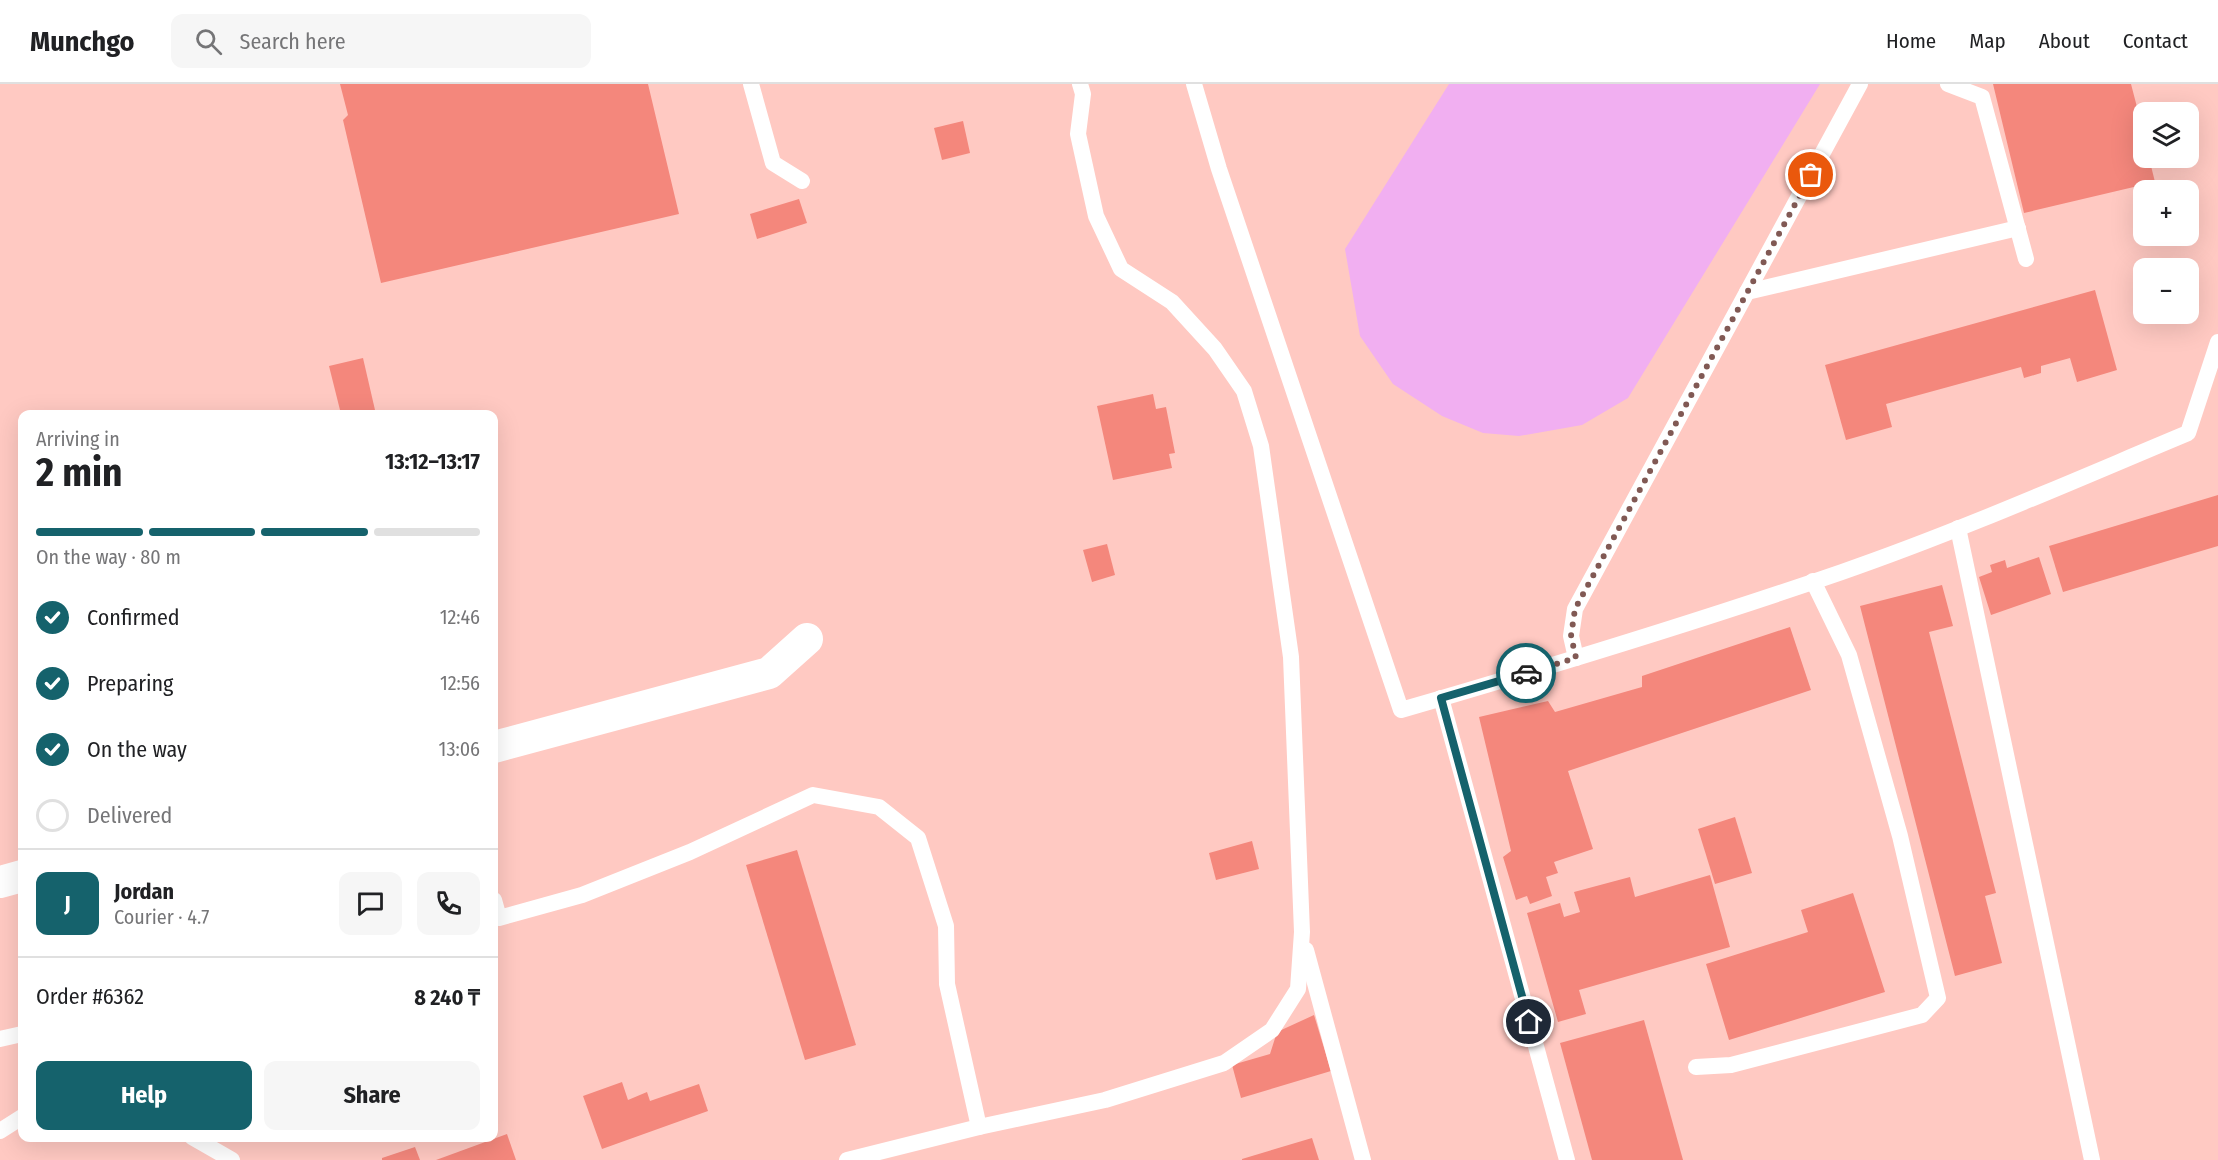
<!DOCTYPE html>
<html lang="en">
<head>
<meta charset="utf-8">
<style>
  :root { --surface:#fff; --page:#f6f6f6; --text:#202124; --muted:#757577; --line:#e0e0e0; --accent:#15626c }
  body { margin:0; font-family:"Fira Sans Condensed",sans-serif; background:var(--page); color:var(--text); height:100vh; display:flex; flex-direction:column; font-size:22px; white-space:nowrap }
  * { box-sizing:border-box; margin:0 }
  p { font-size:20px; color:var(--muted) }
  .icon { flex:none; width:33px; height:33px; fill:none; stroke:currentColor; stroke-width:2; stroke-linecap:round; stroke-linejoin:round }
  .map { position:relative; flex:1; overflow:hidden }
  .sheet { position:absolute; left:18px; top:326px; width:480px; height:732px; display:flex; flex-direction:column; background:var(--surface); border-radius:12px; box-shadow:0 6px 24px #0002 }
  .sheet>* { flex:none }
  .buttons { position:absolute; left:2133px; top:18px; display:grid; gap:12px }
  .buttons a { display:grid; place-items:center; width:66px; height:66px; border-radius:12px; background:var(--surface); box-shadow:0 6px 24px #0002; font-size:30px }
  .pin { position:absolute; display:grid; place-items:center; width:51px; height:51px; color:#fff; margin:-26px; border:3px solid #fff; border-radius:50%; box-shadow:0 2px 6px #0007 }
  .courier { position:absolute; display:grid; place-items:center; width:60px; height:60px; margin:-30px; border:4px solid #15626c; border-radius:50%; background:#fff; color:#222; box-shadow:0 2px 8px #0007 }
  .summary em { font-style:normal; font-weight:700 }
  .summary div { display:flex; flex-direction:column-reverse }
  .summary { display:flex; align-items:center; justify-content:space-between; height:102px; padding:0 18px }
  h1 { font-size:39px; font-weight:700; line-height:45px }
  .bar { display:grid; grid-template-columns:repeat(4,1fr); gap:9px 6px; align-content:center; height:72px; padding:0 18px }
  .bar i { height:8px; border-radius:4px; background:var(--line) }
  .bar .selected { background:var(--accent) }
  .bar p { grid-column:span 4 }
  .line { display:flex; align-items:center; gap:15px; padding:0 18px; border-top:2px solid var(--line) }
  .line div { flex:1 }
  .round { display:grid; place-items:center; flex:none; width:63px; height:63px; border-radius:12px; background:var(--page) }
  ol { padding:0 18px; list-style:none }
  li { display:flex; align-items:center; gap:18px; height:66px }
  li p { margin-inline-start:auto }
  li .icon { padding:6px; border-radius:50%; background:var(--accent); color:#fff; stroke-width:4 }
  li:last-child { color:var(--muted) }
  li i { width:33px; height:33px; border:3px solid var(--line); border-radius:50% }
  .action { display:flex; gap:12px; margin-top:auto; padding:12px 18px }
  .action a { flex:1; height:69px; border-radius:12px; background:var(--accent); color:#fff; font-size:24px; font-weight:700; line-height:69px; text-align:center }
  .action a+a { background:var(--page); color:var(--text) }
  header { display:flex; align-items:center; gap:36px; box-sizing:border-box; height:84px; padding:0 30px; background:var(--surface); border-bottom:2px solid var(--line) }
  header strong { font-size:28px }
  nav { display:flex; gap:33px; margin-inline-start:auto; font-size:21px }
  .search { width:420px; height:54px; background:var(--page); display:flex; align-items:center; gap:15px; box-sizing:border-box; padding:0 21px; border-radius:12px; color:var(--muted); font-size:22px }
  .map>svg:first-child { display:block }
  .green { fill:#f1aff1 }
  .building { fill:#f4877c }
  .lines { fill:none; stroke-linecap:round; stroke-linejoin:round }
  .service { stroke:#fff; stroke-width:16 }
  .minor { stroke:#fff; stroke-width:32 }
  .done { stroke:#815954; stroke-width:6; stroke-dasharray:0 10.8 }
  .route { stroke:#15626c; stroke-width:8 }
</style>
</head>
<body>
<header>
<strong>Munchgo</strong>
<div class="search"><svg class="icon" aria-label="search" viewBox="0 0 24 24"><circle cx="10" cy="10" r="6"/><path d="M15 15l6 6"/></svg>Search here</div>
<nav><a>Home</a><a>Map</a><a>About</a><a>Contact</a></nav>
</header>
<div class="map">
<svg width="2218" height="1076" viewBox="0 0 2218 1076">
  <rect width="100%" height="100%" fill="#ffc9c2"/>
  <path class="green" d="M1449,0H1820L1628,314L1582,341L1519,352L1483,349L1442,332L1393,300L1360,252L1345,165Z"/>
  <g class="building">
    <path d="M340,0H648L679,130L381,199L343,36L348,31Z"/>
    <path d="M1993,0H2131L2144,50V74H2149L2155,98L2024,129Z"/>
    <path d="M963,37L970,69L942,76L934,44Z"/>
    <path d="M799,115L807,139L757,155L750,130Z"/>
    <path d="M2095,206L2117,286L2077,298L2070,274L2041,282V289L2024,294L2021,283L1886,320L1892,343L1846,356L1825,281Z"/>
    <path d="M363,274L375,326L341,330L329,282Z"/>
    <path d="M1153,310L1156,325L1166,323L1175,369L1169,370L1172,384L1113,396L1097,322Z"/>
    <path d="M2218,411V462L2063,508L2049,462Z"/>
    <path d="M1107,460L1115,491L1092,498L1083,466Z"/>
    <path d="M2039,473L2051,510L1991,531L1979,493L1992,488L1990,481L2005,476L2007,484Z"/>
    <path d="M1942,501L1953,542L1929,548L1996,809L1985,812L2002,879L1955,892L1860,522Z"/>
    <path d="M1790,543L1811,606L1568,687L1593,765L1554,778L1558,789L1546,793L1552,812L1530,820L1527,812L1516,816L1503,773L1511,767L1479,633L1548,617L1555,628L1642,603V592Z"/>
    <path d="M1735,733L1752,789L1715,800L1698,745Z"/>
    <path d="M1252,757L1259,785L1216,796L1209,769Z"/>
    <path d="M797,766L856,961L805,976L746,781Z"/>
    <path d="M1710,791L1730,863L1579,906L1586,930L1558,938L1527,829L1560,819L1564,833L1580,828L1574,808L1630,793L1635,813Z"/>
    <path d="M1853,809L1885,908L1729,956L1706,880L1808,848L1801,826Z"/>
    <path d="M1314,931L1331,987L1241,1014L1232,981L1270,970L1277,948Z"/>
    <path d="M1644,936L1683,1076H1592L1560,959Z"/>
    <path d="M622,998L628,1016L647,1008L650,1017L699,1000L708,1027L602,1065L583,1012Z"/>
    <path d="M507,1050L516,1076H436Z"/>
    <path d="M1312,1054L1319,1076H1242V1075Z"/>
    <path d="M415,1063L420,1076H382V1074Z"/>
  </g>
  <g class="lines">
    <g class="service">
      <path d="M751,0L773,79L802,97"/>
      <path d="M1194,0L1219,85L1401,626C1549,583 1697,538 1842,488C1960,447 2073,397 2188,349L2218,258"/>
      <path d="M1948,0L1982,13L2026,175"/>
      <path d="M1747,208L2018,144"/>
      <path d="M1958,444L2092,1076"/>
      <path d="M1576,574L1571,552L1575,525L1860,0"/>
      <path d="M1441,614L1567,1076"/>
      <path d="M494,816L499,834L582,811L690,768L813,711L879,723L918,754L946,842L947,900L979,1043L847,1076"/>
      <path d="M1306,866L1363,1076"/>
      <path d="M0,955L22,950"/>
      <path d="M1696,983L1731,981L1922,931L1938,914L1900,752L1849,571L1813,497"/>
      <path d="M979,1043L1105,1016L1224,979L1272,946L1298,905L1302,848L1291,573L1261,362L1244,307L1215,265L1172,218L1121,185L1096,132L1078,50L1083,10L1080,0"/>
      <path d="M0,1047L22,1033"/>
      <path d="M192,1053L232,1076"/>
    </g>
    <g class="minor">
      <path d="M494,663L769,589L807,555"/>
      <path d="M0,798L22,792"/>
    </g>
  </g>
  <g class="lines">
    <path class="done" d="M1526,589L1576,574L1571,552L1575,525L1811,91"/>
    <path class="route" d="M1526,589L1441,614L1529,938"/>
  </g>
</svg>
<div class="buttons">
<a><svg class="icon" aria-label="layers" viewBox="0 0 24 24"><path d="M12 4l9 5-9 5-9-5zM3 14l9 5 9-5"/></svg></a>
<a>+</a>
<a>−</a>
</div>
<div class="pin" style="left:1811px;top:91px;background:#ea580c"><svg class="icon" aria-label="bag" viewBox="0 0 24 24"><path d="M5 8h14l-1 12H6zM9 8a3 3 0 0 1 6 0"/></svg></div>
<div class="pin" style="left:1529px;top:938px;background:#1f2937"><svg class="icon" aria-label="home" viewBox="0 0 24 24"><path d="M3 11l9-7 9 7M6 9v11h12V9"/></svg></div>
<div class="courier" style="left:1526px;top:589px"><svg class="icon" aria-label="car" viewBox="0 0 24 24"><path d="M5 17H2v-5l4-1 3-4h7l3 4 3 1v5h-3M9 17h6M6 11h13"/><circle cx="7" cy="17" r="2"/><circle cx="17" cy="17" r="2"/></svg></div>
<section class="sheet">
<div class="summary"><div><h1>2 min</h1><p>Arriving in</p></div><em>13:12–13:17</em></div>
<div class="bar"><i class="selected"></i><i class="selected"></i><i class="selected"></i><i></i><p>On the way · 80 m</p></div>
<ol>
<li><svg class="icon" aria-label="check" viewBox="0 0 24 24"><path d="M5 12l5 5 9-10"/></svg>Confirmed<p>12:46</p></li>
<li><svg class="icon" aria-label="check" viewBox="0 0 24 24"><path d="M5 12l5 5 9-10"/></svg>Preparing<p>12:56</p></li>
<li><svg class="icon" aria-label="check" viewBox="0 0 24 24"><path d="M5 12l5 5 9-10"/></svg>On the way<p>13:06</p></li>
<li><i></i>Delivered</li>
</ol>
<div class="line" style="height:108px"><b class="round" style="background:var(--accent);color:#fff">J</b><div><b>Jordan</b><p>Courier · 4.7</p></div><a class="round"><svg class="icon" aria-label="chat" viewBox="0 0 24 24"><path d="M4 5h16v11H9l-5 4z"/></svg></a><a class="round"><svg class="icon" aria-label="phone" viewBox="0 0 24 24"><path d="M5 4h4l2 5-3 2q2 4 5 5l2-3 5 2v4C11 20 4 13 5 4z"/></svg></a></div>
<div class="line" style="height:78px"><div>Order #6362</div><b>8 240 ₸</b></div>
<div class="action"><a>Help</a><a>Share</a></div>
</section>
</div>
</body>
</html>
